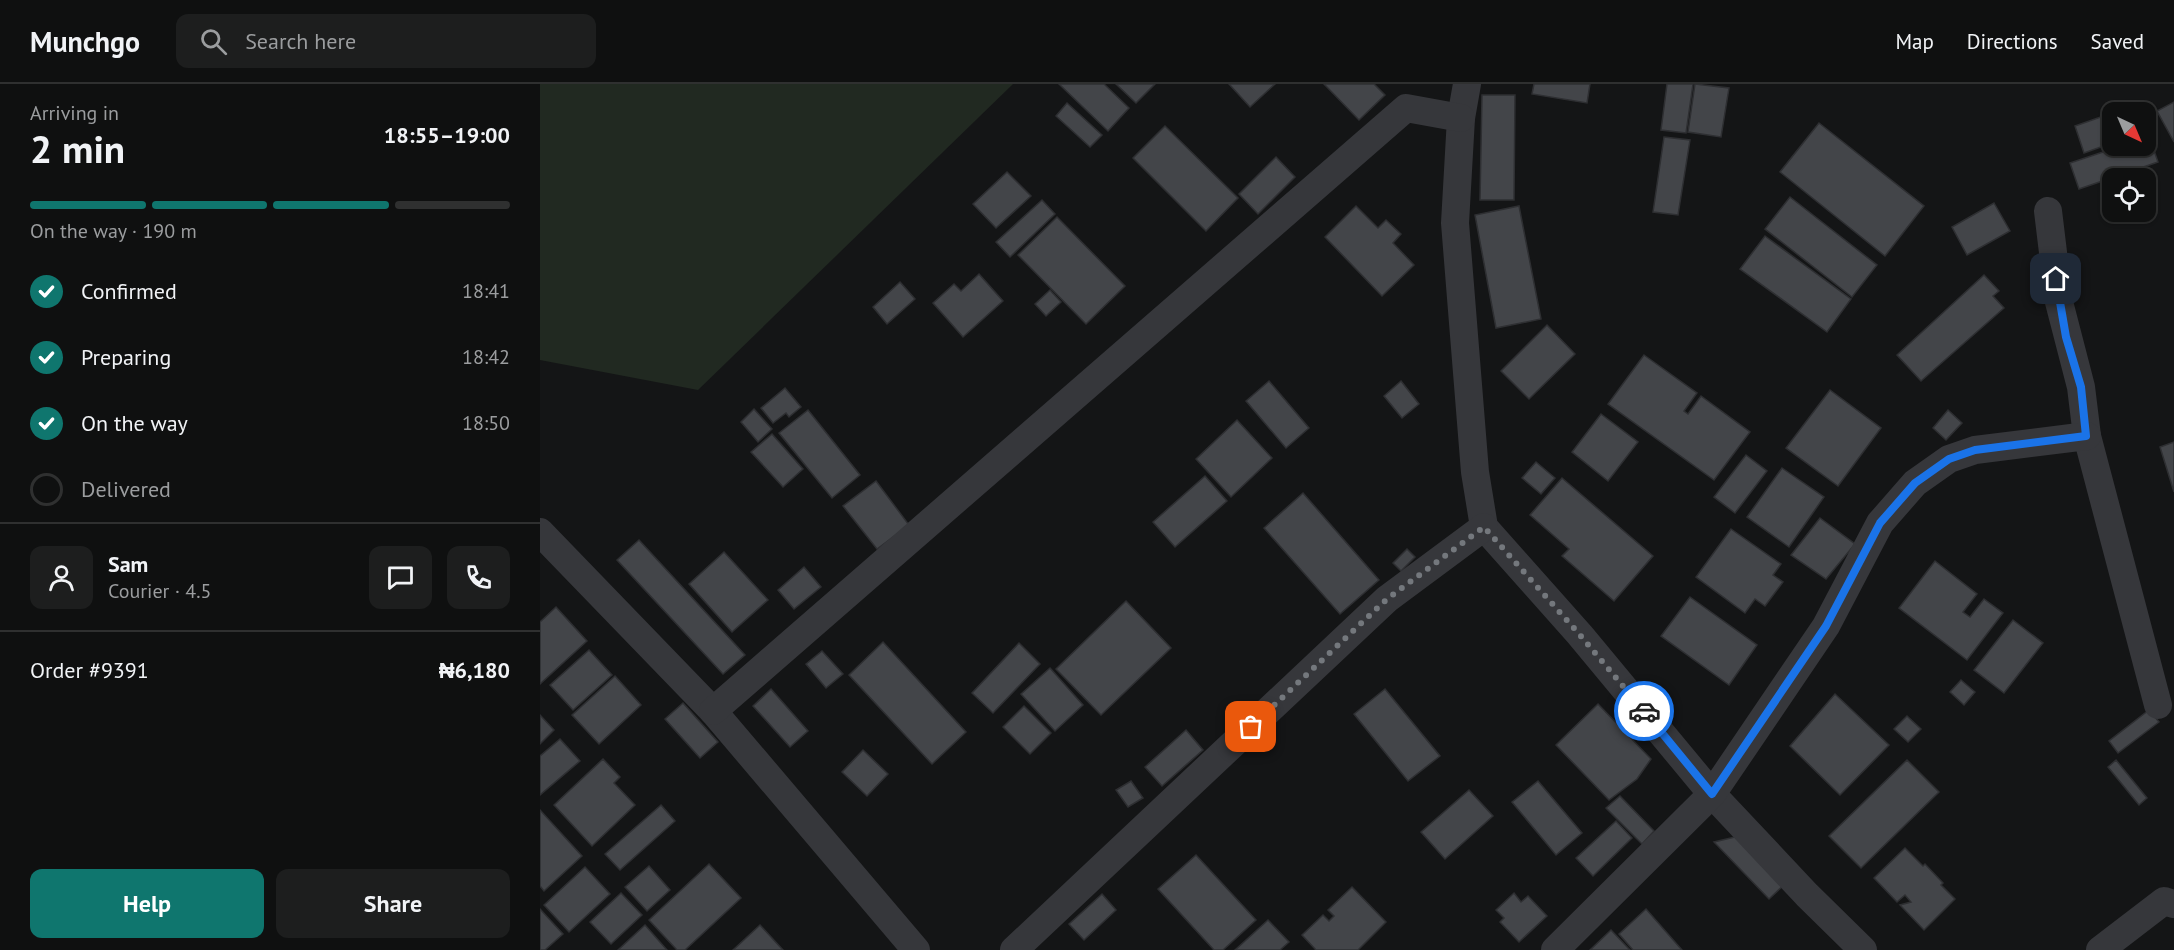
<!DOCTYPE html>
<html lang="en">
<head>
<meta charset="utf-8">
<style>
  :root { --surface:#0f1010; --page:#1d1e1e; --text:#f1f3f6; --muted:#9b9d9f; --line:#2f3030; --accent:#0f766e }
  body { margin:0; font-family:"PT Sans",sans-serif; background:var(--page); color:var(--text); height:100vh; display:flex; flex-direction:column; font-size:22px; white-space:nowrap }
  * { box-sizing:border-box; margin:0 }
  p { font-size:20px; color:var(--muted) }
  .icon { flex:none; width:33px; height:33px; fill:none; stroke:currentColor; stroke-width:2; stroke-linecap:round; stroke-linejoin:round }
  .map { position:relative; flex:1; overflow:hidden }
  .drawer { display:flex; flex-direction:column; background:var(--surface); width:540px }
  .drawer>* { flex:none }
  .needle { width:39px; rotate:136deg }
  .tools { position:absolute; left:1562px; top:18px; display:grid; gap:12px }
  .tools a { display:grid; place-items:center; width:54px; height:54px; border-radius:12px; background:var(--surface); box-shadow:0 2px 4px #0004,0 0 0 2px var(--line); font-size:30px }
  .pin { position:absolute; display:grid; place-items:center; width:51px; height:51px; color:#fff; margin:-26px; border-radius:12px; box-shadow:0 3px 9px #0006 }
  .courier { position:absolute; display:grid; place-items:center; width:60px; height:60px; margin:-30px; border:4px solid #1a73e8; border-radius:50%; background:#fff; color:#222; box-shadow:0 2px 8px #0007 }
  .head em { font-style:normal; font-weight:800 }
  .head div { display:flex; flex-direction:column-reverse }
  .head { display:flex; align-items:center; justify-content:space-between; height:102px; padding:0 30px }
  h1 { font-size:39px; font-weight:800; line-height:45px }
  .bar { display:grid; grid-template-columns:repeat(4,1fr); gap:9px 6px; align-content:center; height:72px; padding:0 30px }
  .bar i { height:8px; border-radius:4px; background:var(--line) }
  .bar .active { background:var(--accent) }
  .bar p { grid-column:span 4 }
  .line { display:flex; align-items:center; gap:15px; padding:0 30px; border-top:2px solid var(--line) }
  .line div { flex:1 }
  .round { display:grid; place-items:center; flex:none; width:63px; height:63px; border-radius:12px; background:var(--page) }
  ol { padding:0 30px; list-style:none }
  li { display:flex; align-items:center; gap:18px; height:66px }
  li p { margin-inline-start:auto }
  li .icon { padding:6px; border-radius:50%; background:var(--accent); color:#fff; stroke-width:4 }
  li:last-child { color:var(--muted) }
  li i { width:33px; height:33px; border:3px solid var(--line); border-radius:50% }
  .cta { display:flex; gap:12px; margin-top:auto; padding:12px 30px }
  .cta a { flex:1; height:69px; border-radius:12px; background:var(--accent); color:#fff; font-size:24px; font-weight:800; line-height:69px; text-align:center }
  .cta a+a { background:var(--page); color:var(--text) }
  header { display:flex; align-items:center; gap:36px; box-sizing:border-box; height:84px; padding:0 30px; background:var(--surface); border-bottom:2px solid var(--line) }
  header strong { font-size:28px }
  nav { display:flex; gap:33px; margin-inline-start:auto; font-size:21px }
  .search { width:420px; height:54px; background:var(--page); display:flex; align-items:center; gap:15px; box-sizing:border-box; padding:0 21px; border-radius:12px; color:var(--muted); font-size:22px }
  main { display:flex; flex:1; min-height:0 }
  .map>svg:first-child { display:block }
  .green { fill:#212921 }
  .building { fill:#434549; stroke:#2e2f32; stroke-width:1.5 }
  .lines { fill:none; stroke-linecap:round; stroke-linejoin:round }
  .minor { stroke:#36373b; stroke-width:28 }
  .done { stroke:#74787d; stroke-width:6; stroke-dasharray:0 10.8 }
  .route { stroke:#1a73e8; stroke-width:8 }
</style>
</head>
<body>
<header>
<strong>Munchgo</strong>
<div class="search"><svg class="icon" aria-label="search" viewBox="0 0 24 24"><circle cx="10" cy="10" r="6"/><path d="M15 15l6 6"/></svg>Search here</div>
<nav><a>Map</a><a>Directions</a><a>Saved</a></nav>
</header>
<main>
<section class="drawer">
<div class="head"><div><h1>2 min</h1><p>Arriving in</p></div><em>18:55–19:00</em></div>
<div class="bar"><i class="active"></i><i class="active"></i><i class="active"></i><i></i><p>On the way · 190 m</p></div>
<ol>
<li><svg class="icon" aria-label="check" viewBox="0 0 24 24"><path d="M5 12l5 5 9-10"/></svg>Confirmed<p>18:41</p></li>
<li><svg class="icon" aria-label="check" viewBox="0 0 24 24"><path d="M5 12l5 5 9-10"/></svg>Preparing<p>18:42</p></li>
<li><svg class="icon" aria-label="check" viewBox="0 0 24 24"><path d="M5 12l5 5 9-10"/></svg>On the way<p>18:50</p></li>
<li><i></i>Delivered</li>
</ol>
<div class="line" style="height:108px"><a class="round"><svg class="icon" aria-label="person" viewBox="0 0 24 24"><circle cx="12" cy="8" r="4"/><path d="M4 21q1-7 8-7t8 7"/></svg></a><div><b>Sam</b><p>Courier · 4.5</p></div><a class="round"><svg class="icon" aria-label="chat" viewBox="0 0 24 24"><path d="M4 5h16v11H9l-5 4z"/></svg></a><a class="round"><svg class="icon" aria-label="phone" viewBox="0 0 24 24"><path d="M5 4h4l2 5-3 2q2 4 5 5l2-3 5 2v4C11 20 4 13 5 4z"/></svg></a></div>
<div class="line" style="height:78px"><div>Order #9391</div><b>₦6,180</b></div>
<div class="cta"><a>Help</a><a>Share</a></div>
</section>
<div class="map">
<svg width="1634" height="866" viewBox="0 0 1634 866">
  <rect width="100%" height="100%" fill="#141516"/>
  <path class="green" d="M0,0H473L158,306L0,276Z"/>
  <g class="building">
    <path d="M519,0H564L589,24L568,47Z"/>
    <path d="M576,0H615L596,19Z"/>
    <path d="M689,0H735L710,23Z"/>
    <path d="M784,0H834L845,11L819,36Z"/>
    <path d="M994,0H1050L1047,19L992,10Z"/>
    <path d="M1127,0H1153L1146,49L1121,46Z"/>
    <path d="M1155,0L1189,4L1181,53L1148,48Z"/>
    <path d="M942,11H975L974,116H940Z"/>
    <path d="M1634,18V58L1617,27Z"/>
    <path d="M527,19L562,51L550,63L516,32Z"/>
    <path d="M1572,29V59L1544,69L1535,42Z"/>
    <path d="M1279,39L1384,122L1345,172L1240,88Z"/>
    <path d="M625,42L698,114L666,147L593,74Z"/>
    <path d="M1609,52L1618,78L1539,105L1530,79L1581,62H1605V53Z"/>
    <path d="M1124,53L1150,56L1138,131L1113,128Z"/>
    <path d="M736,73L755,93L718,130L699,110Z"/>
    <path d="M467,88L491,112L456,144L433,120Z"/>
    <path d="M1250,113L1337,181L1312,213L1225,145Z"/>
    <path d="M502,116L515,130L470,173L456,158Z"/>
    <path d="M1454,119L1470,147L1427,171L1412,143Z"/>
    <path d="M816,122L838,144L846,136L861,150L853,159L874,181L842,212L785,153Z"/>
    <path d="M979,122L1001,235L956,244L935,131Z"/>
    <path d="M517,133L585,202L546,240L478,171Z"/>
    <path d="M1225,152L1311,215L1287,248L1200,185Z"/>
    <path d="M439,190L463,217L423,253L393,219L414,200L421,207Z"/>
    <path d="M1444,191L1459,207L1453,212L1464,224L1381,297L1357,271Z"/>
    <path d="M360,198L375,215L347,240L333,223Z"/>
    <path d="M510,206L521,218L506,232L495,220Z"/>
    <path d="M1007,241L1035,270L989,315L961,287Z"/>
    <path d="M1104,271L1157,309L1144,327L1148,330L1161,312L1210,348L1174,396L1068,320Z"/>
    <path d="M729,297L769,344L746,364L706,317Z"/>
    <path d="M861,297L879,320L862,334L844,312Z"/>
    <path d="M245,304L261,323L249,333L246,329L233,339L221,324Z"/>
    <path d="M1290,306L1341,344L1298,402L1246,364Z"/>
    <path d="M214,325L232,345L218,358L201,338Z"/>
    <path d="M268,326L320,391L292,414L239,349Z"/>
    <path d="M1408,326L1422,339L1406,356L1393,344Z"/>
    <path d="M1061,330L1098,358L1068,397L1032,368Z"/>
    <path d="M697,336L732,374L691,413L656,375Z"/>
    <path d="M232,350L263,385L243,403L211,368Z"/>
    <path d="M1634,358V408L1620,363Z"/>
    <path d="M1206,371L1227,387L1195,429L1174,413Z"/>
    <path d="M996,378L1015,394L1001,410L982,394Z"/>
    <path d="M1242,384L1284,413L1249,463L1207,433Z"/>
    <path d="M665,392L687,417L635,463L613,438Z"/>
    <path d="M1022,394L1113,472L1074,517L1022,472L1029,465L990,431Z"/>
    <path d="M336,397L369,441L337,465L303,422Z"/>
    <path d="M763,409L839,496L800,530L724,444Z"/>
    <path d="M1280,434L1315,460L1286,495L1251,471Z"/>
    <path d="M1191,445L1241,480L1233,491L1243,498L1225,522L1215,515L1205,529L1156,493Z"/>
    <path d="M99,456L205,571L183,590L77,476Z"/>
    <path d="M867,465L875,473L861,487L853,479Z"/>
    <path d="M184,468L228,516L192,548L149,500Z"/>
    <path d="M1395,477L1437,510L1423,528L1430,533L1444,515L1463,529L1427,576L1359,524Z"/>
    <path d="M264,483L281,503L254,525L238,506Z"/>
    <path d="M1150,513L1217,561L1189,601L1121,552Z"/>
    <path d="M586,517L631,564L561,631L516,585Z"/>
    <path d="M16,523L47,557L0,600V538Z"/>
    <path d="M1473,536L1503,559L1464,609L1434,586Z"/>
    <path d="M343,558L426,648L392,680L309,591Z"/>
    <path d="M479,559L500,580L453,629L432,609Z"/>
    <path d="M49,566L72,591L33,626L10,601Z"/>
    <path d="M282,567L303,590L286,604L266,580Z"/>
    <path d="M510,584L543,621L515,647L481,610Z"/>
    <path d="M75,592L101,621L59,660L32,631Z"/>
    <path d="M1421,596L1435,608L1424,621L1410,608Z"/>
    <path d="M231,605L268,647L250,663L213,622Z"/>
    <path d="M845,605L900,672L868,697L814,630Z"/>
    <path d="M1295,610L1349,661L1300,711L1250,662Z"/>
    <path d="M143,619L178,658L160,674L125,635Z"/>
    <path d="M1058,620L1111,675L1097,695L1069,716L1016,661Z"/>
    <path d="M484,622L511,649L490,670L463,643Z"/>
    <path d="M1609,626L1619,638L1578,669L1569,657Z"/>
    <path d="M0,631L14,646L0,660Z"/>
    <path d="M1367,632L1381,645L1368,658L1354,645Z"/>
    <path d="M646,646L663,666L622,702L605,683Z"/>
    <path d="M20,655L40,677L0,711V672Z"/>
    <path d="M323,666L348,690L327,712L302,688Z"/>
    <path d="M63,675L80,693L74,699L95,721L52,762L14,721Z"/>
    <path d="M1367,676L1399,708L1321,784L1289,752Z"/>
    <path d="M1576,676L1607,714L1599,721L1568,683Z"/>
    <path d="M591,697L603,714L588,723L576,706Z"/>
    <path d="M998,697L1042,749L1016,771L972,718Z"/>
    <path d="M929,706L953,732L905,775L881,748Z"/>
    <path d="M1080,712L1114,747L1102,760L1066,724Z"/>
    <path d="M121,721L135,737L80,786L65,770Z"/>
    <path d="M0,726L42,772L4,807L0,802Z"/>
    <path d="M1076,737L1092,754L1053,792L1036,774Z"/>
    <path d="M1199,752L1247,798L1229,815L1174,758Z"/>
    <path d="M1365,764L1383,782L1385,780L1403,799L1401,801L1415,815L1384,846L1360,821L1371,818L1365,811L1357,818L1334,794Z"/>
    <path d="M656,771L716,836L683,866H674L618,805Z"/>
    <path d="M169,780L201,814L145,866H137L109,836Z"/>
    <path d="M109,782L130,806L107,827L85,803Z"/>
    <path d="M45,783L70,810L29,848L4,821Z"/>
    <path d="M812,803L846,838L818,866H776L762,851L783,831L789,837L794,832L788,826Z"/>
    <path d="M81,809L102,831L71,860L50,838Z"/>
    <path d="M974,809L981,818L988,812L1007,832L979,858L960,838L964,834L956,826Z"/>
    <path d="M562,810L576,826L544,856L529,840Z"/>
    <path d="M0,825L23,850L5,866H0Z"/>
    <path d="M1106,825L1142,866H1093L1079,850Z"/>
    <path d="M728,836L749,858L740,866H695Z"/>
    <path d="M105,841L127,866H78Z"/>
    <path d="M220,841L243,866H193Z"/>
    <path d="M1071,846L1090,866H1050Z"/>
  </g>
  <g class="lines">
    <g class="minor">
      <path d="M927,0L921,34L915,139L935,388L944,443L1040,551L1172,710L1267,811L1323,866"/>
      <path d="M1508,127L1519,218L1541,303L1547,352L1618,621"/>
      <path d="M0,448L173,627L376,866"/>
      <path d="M173,627L866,24L921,34"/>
      <path d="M474,866L847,515L944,443"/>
      <path d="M1015,866L1172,710L1286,542L1340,439L1375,399L1409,375L1435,366L1547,352"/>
      <path d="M1560,866L1624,817L1634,820"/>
    </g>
  </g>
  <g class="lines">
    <path class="done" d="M711,643L847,515L944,443L1040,551L1104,627"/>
    <path class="route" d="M1104,627L1172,710L1286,542L1340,439L1375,399L1409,375L1435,366L1546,352L1541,303L1526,253L1516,195"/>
  </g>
</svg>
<div class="tools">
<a><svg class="needle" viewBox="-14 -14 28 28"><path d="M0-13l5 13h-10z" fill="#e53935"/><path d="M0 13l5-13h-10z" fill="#9b9d9f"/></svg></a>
<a><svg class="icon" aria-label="locate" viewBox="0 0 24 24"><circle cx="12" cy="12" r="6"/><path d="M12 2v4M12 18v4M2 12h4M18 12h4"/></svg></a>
</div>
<div class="pin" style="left:711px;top:643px;background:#ea580c"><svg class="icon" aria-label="bag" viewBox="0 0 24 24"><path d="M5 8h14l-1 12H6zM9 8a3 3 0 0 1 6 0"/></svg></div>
<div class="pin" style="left:1516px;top:195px;background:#1f2937"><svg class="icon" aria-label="home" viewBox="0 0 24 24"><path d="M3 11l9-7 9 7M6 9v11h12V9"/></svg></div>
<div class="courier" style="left:1104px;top:627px"><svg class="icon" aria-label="car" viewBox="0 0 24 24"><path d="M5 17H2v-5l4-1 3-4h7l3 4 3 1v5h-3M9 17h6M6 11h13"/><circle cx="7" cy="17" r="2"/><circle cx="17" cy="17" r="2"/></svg></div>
</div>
</main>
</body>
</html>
